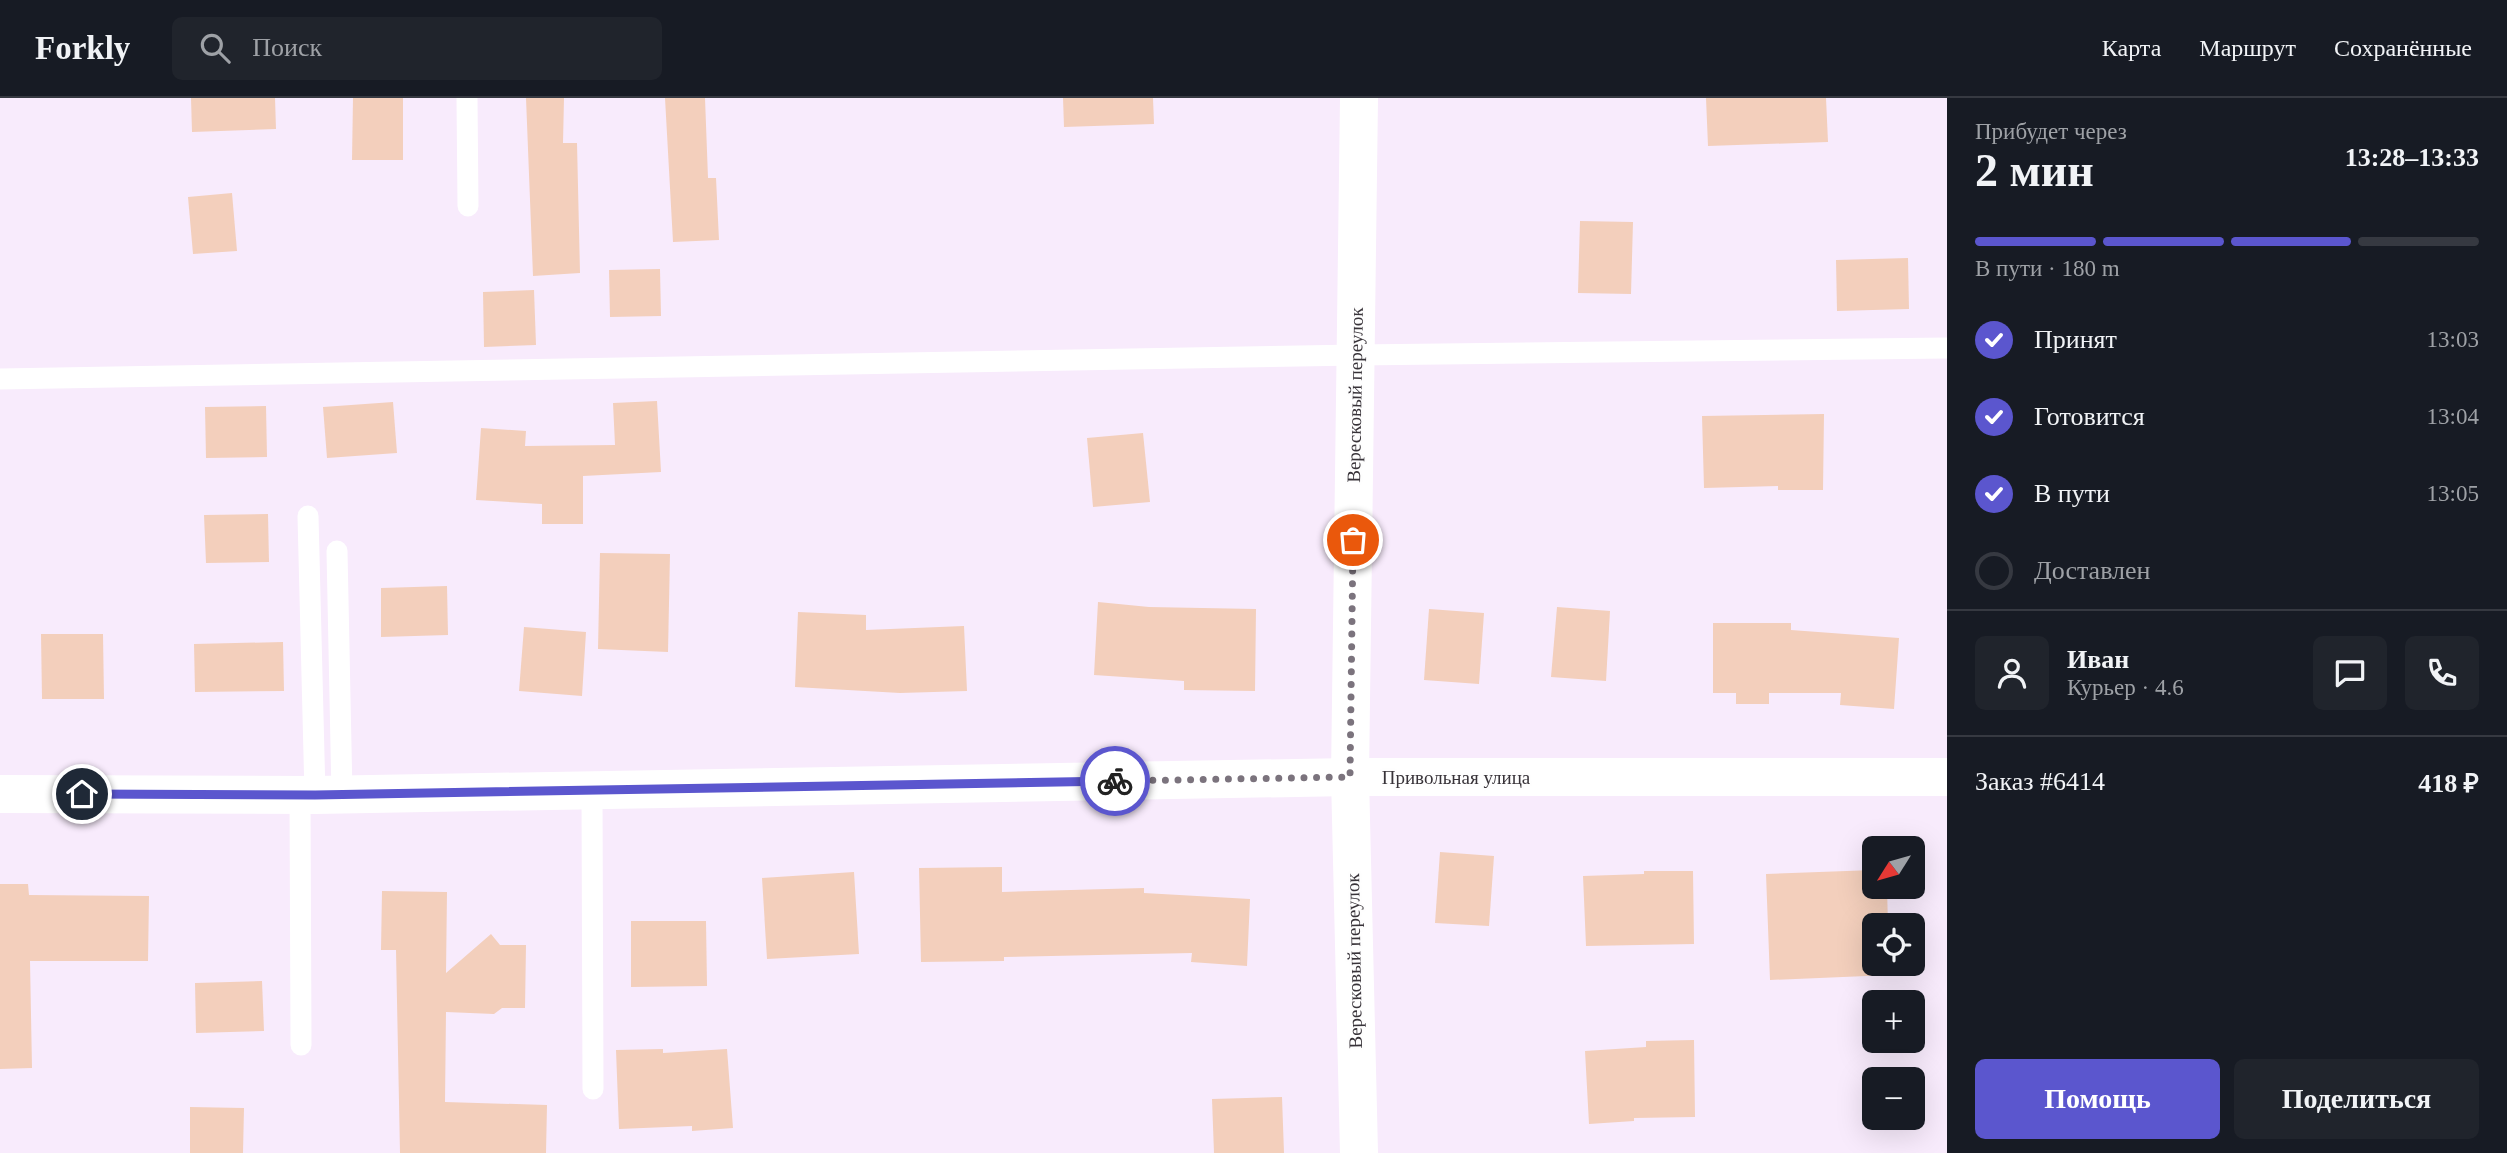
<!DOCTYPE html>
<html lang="ru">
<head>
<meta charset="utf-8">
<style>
  :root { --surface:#171b24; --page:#20242c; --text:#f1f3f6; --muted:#9ea1a6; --line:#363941; --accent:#5b56ce }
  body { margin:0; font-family:"Times New Roman",serif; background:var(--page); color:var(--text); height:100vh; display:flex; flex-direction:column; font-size:26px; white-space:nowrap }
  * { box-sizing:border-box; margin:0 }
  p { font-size:23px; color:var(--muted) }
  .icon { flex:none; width:38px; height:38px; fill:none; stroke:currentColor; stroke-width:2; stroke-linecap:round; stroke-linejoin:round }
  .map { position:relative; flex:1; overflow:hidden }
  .panel { display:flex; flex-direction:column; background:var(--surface); width:560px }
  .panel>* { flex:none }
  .needle { width:46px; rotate:233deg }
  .tools { position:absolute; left:1862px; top:738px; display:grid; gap:14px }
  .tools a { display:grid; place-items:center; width:63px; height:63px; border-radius:10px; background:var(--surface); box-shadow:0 7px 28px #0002; font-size:35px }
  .pin { position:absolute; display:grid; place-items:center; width:60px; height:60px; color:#fff; margin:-30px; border:4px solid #fff; border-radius:50%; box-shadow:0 2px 7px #0007 }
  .courier { position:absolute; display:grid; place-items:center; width:70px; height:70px; margin:-35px; border:5px solid #5b56ce; border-radius:50%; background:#fff; color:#222; box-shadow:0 2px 9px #0007 }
  .head em { font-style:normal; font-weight:800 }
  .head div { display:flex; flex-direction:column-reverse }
  .head { display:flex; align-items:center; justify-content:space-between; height:119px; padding:0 28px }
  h1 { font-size:46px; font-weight:800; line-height:52px }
  .bar { display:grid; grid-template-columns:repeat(4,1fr); gap:10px 7px; align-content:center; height:84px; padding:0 28px }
  .bar i { height:9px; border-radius:5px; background:var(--line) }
  .bar .selected { background:var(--accent) }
  .bar p { grid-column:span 4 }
  .line { display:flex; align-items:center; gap:18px; padding:0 28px; border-top:2px solid var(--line) }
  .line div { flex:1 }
  .round { display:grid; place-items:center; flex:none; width:74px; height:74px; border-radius:10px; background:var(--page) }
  ol { padding:0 28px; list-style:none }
  li { display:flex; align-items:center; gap:21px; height:77px }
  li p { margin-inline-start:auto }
  li .icon { padding:7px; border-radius:50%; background:var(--accent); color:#fff; stroke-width:4 }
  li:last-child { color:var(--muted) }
  li i { width:38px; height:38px; border:4px solid var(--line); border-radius:50% }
  .cta { display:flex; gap:14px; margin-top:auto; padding:14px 28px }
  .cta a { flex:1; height:80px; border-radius:10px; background:var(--accent); color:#fff; font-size:28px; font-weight:800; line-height:80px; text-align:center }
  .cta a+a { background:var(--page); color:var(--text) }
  header { display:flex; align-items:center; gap:42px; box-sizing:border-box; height:98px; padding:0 35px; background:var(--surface); border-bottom:2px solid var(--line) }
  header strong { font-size:33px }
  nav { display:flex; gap:38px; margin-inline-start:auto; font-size:24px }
  .search { width:490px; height:63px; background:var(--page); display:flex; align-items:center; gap:18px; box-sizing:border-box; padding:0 24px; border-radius:10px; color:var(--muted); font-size:26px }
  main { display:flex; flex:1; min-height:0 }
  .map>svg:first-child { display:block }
  .building { fill:#f3cfbc }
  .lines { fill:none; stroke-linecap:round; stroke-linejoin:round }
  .service { stroke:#fff; stroke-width:21 }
  .minor { stroke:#fff; stroke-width:38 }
  .done { stroke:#7b737d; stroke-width:7; stroke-dasharray:0 12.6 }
  .route { stroke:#5b56ce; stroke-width:9 }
  .labels { text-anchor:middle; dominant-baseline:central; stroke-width:5; stroke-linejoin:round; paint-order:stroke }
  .street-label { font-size:19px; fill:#383339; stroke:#fefefe }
</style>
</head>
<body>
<header>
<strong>Forkly</strong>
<div class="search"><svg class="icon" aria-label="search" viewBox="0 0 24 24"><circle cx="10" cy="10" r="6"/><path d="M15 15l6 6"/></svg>Поиск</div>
<nav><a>Карта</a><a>Маршрут</a><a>Сохранённые</a></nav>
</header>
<main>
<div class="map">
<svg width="1947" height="1055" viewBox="0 0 1947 1055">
  <rect width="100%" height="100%" fill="#f8ebfc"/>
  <g class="building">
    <path d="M191,0H275L276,31L192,34Z"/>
    <path d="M353,0H403V62H352Z"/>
    <path d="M526,0H564L563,45H577L580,175L533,178Z"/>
    <path d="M665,0H705L708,80H716L719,142L673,144Z"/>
    <path d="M1063,0H1153L1154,26L1064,29Z"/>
    <path d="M1706,0H1826L1828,44L1708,48Z"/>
    <path d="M232,95L237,153L193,156L188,99Z"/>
    <path d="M1580,123L1633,124L1631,196L1578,195Z"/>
    <path d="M1908,160L1909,211L1837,213L1836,162Z"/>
    <path d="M660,171L661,218L610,219L609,172Z"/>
    <path d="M534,192L536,247L484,249L483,194Z"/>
    <path d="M657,303L661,374L583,378V426H542V406L476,402L481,330L526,333L525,348L615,347L613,305Z"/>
    <path d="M393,304L397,355L327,360L323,309Z"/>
    <path d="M266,308L267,359L206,360L205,309Z"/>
    <path d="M1824,316L1823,392H1778V388L1704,390L1702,318Z"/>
    <path d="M1143,335L1150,404L1093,409L1087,340Z"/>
    <path d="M268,416L269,464L206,465L204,417Z"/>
    <path d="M600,455L670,456L668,554L598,551Z"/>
    <path d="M447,488L448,537L381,539V490Z"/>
    <path d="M1098,504L1149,509L1256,511L1255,593L1184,592V583L1094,577Z"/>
    <path d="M1557,509L1610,513L1606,583L1551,579Z"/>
    <path d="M1429,511L1484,515L1479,586L1424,582Z"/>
    <path d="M798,514L866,517V532L964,528L967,593L900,595L795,589Z"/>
    <path d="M1713,525H1791V532L1899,540L1894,611L1840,607L1841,595H1769V606H1736V595H1713Z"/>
    <path d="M524,529L586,534L582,598L519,593Z"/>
    <path d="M41,536H103L104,601H42Z"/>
    <path d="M283,544L284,593L195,594L194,546Z"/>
    <path d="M1440,754L1494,758L1489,828L1435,825Z"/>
    <path d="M1002,769V794L1144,790V795L1250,801L1247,868L1191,864L1192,855L1004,859V863L921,864L919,770Z"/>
    <path d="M1874,772V789H1887L1888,828H1874V866H1889L1890,877L1770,882L1766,776Z"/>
    <path d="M1644,773H1693L1694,846L1586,848L1583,778L1644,776Z"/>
    <path d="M854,774L859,856L767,861L762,780Z"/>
    <path d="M0,786H28L29,797L149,798L148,863H30L32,970L0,971Z"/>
    <path d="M382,793L447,794L446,875L491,836L500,847H526L525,910H502L494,916L446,914L445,1004L547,1007L546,1055H400L396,852H381Z"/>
    <path d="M631,823H706L707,888L631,889Z"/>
    <path d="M262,883L264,933L196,935L195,885Z"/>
    <path d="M1694,942L1695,1019L1634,1020V1023L1589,1026L1585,953L1646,949V943Z"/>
    <path d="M663,951V955L727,951L733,1030L692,1033V1028L619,1031L616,952Z"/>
    <path d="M1282,999L1284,1055H1214L1212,1001Z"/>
    <path d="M190,1009L244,1010L243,1055H190Z"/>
  </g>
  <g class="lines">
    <g class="service">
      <path d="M467,0L468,108"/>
      <path d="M0,281L1356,257L1947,250"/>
      <path d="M308,418L315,697"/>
      <path d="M337,453L342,697"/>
      <path d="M592,693L593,991"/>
      <path d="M300,697L301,947"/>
    </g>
    <g class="minor">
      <path d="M0,696L315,697L1350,679H1947"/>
      <path d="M1359,1055L1350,679L1359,0"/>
    </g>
  </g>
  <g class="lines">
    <path class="done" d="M1115,683L1350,679L1353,442"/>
    <path class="route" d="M82,696L315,697L1115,683"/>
  </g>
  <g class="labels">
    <g class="street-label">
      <text transform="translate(1355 297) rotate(-89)">Вересковый переулок</text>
      <text x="1456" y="679">Привольная улица</text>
      <text transform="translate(1354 863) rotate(-91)">Вересковый переулок</text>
    </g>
  </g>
</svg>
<div class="tools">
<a><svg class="needle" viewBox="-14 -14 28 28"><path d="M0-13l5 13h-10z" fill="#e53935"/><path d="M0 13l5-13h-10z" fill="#9ea1a6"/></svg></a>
<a><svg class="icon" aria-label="locate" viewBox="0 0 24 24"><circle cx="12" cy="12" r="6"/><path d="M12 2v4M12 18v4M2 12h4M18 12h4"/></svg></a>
<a>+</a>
<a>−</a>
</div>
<div class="pin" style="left:1353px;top:442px;background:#ea580c"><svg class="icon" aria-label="bag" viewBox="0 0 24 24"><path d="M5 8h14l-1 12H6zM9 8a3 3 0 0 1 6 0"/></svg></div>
<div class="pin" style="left:82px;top:696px;background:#1f2937"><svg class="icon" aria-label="home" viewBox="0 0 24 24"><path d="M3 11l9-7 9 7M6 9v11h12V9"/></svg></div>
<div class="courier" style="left:1115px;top:683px"><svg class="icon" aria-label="bike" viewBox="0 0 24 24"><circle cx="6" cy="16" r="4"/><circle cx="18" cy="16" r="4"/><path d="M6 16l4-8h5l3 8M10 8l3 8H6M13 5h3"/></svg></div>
</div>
<section class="panel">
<div class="head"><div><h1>2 мин</h1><p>Прибудет через</p></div><em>13:28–13:33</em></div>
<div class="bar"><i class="selected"></i><i class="selected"></i><i class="selected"></i><i></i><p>В пути · 180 m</p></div>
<ol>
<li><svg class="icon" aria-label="check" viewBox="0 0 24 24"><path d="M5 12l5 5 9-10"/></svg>Принят<p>13:03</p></li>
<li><svg class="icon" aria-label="check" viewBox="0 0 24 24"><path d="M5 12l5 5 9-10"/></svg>Готовится<p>13:04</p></li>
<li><svg class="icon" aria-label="check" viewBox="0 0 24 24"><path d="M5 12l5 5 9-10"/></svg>В пути<p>13:05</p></li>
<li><i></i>Доставлен</li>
</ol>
<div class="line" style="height:126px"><a class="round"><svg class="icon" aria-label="person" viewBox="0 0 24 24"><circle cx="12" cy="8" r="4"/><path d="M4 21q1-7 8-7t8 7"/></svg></a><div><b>Иван</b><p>Курьер · 4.6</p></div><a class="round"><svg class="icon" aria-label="chat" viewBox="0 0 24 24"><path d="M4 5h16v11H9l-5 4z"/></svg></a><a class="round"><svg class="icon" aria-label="phone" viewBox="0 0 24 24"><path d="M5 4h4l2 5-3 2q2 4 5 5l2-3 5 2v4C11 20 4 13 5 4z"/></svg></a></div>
<div class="line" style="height:91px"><div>Заказ #6414</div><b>418 ₽</b></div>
<div class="cta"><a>Помощь</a><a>Поделиться</a></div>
</section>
</main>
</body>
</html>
